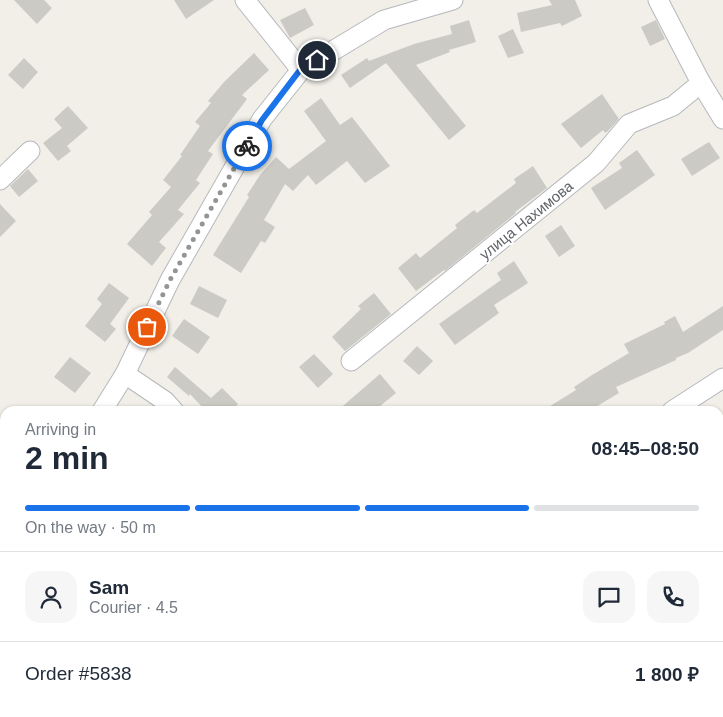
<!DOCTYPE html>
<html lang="en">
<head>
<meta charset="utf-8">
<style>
  :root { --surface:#fff; --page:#f6f6f7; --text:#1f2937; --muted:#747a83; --line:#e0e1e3; --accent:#1a73e8 }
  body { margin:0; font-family:Arial,sans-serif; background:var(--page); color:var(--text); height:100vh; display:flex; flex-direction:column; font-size:19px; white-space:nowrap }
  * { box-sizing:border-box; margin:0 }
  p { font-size:16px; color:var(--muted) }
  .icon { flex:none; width:28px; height:28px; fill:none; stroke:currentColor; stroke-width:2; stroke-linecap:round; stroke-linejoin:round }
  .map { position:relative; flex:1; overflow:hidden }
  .side { position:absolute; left:0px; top:406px; width:724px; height:311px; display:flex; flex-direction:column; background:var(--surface); border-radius:15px 15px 0 0; box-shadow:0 1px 4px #0004 }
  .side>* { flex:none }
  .pin { position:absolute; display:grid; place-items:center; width:42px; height:42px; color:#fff; margin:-21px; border:2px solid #fff; border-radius:50%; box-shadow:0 1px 5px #0007 }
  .courier { position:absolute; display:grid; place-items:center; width:50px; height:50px; margin:-25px; border:4px solid #1a73e8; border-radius:50%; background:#fff; color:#222; box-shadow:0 1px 6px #0007 }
  .overview em { font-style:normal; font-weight:700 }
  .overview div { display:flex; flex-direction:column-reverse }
  .overview { display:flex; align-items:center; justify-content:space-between; height:85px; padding:0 25px }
  h1 { font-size:32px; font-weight:700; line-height:38px }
  .bar { display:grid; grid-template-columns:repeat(4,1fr); gap:8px 5px; align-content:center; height:60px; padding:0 25px }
  .bar i { height:6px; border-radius:4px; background:var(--line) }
  .bar .on { background:var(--accent) }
  .bar p { grid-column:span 4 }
  .line { display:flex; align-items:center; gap:12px; padding:0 25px; border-top:1px solid var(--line) }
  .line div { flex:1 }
  .round { display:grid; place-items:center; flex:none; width:52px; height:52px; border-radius:15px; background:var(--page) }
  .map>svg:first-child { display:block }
  .building { fill:#cccac5 }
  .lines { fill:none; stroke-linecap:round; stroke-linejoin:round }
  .minor-casing { stroke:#b5b8bc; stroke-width:21 }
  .minor { stroke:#fff; stroke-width:19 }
  .done { stroke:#929495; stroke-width:5; stroke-dasharray:0 9 }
  .route { stroke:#1a73e8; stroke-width:6 }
  .labels { text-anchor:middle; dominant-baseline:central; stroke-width:4; stroke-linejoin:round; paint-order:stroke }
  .street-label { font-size:15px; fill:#5f6368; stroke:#fff }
</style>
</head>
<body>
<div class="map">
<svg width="723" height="717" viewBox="0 0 723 717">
  <rect width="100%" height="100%" fill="#f1efe8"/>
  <g class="building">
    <path d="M14,0H44L52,8L37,24Z"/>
    <path d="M174,0H214L186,19Z"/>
    <path d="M549,0H575L582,16L562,26L560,23L521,32L517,13L552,5Z"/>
    <path d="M305,8L314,25L290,38L280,20Z"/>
    <path d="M469,20L476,42L449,50L450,52L416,65L466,126L449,140L386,63L350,88L341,75L367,58L369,61L414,44L452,34L450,26Z"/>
    <path d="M656,20L665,39L650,46L641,27Z"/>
    <path d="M513,29L524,53L508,58L498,36Z"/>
    <path d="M254,53L269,70L242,95L247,99L208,151L213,154L196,180L200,183L178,210L184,214L159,242L166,248L152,266L127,244L152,215L149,212L171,187L163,180L182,156L180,155L200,126L195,122L211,103L208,101L224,82Z"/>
    <path d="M24,58L38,72L23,89L8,75Z"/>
    <path d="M602,94L619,119L608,131L605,133L603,130L581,148L561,124Z"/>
    <path d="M321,98L340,125L352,117L390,166L365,183L347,161L316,185L308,175L293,191L285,184L264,220L275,227L265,243L261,241L241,273L213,255L249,197L247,195L260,175L276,157L289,169L326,141L304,111Z"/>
    <path d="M68,106L88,128L67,146L71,151L58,161L43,143L62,128L54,119Z"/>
    <path d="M709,142L720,158L692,176L681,159Z"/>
    <path d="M637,150L655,175L605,210L591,188L622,168L619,163Z"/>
    <path d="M533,166L547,188L515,212L516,213L445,271L444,270L416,291L398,268L416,253L420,258L457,228L455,225L474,210L477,213L516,183L514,179Z"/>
    <path d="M28,169L38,181L19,197L10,186Z"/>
    <path d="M0,204L16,221L0,237Z"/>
    <path d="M561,225L575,246L559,257L545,236Z"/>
    <path d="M514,261L528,283L494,305L499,313L455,345L439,324L501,280L497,273Z"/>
    <path d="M109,283L129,298L110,324L116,329L105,342L85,326L102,304L97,299Z"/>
    <path d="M199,286L227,300L218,318L190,304Z"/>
    <path d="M374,293L391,314L345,351L332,337L361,309L358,306Z"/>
    <path d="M723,306V330L688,353L676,358V360L616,387L619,393L589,411H542L576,390L574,387L592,375L629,353L624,344L665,324L664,322L675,316L683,332Z"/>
    <path d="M184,319L210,337L198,354L172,336Z"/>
    <path d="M417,346L433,361L419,375L403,361Z"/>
    <path d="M314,354L333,374L318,388L299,367Z"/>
    <path d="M70,357L91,373L75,393L54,377Z"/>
    <path d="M175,367L211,398L222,388L238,404L231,411H206L190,394L189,396L167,377Z"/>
    <path d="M380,374L396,393L374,411H337Z"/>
  </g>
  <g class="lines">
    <defs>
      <g id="minor">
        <path d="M245,0L301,70"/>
        <path d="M658,0L701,83L723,119"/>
        <path d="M0,180L30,151"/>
        <path d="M351,361L596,163L629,124L673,106L701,83"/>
        <path d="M125,374L165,401L174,411"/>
        <path d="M102,411L125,374L170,280L262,119L301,70L384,20L453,0"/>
        <path d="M672,411L723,378"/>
        <path d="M0,567L5,560"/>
        <path d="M0,701L5,705"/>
        <path d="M14,712L20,717"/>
        <path d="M362,717L365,712"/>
      </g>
    </defs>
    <use href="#minor" class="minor-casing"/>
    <use href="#minor" class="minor"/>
  </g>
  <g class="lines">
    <path class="done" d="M147,327L170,280L247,146"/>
    <path class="route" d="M247,146L262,120L300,70L317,60"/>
  </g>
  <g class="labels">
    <g class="street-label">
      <text transform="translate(526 220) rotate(-39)">улица Нахимова</text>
    </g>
  </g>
</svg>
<div class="pin" style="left:147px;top:327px;background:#ea580c"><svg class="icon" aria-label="bag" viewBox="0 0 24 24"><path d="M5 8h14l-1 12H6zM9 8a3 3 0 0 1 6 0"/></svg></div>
<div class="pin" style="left:317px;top:60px;background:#1f2937"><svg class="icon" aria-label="home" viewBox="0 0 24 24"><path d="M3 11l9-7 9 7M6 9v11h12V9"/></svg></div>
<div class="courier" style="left:247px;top:146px"><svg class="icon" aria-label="bike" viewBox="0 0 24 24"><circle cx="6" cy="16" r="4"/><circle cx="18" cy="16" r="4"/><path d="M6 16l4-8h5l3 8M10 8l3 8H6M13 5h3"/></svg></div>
<section class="side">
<div class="overview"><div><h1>2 min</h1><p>Arriving in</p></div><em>08:45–08:50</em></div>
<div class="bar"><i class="on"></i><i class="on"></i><i class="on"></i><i></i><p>On the way · 50 m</p></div>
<div class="line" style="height:90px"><a class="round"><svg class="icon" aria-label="person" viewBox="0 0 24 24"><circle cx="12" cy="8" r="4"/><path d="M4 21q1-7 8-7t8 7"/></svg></a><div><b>Sam</b><p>Courier · 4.5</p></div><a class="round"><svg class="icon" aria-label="chat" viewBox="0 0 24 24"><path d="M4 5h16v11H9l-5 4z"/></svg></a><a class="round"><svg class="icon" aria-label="phone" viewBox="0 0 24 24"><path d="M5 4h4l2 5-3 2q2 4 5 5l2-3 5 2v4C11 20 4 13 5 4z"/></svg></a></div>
<div class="line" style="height:65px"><div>Order #5838</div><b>1 800 ₽</b></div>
</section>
</div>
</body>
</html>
